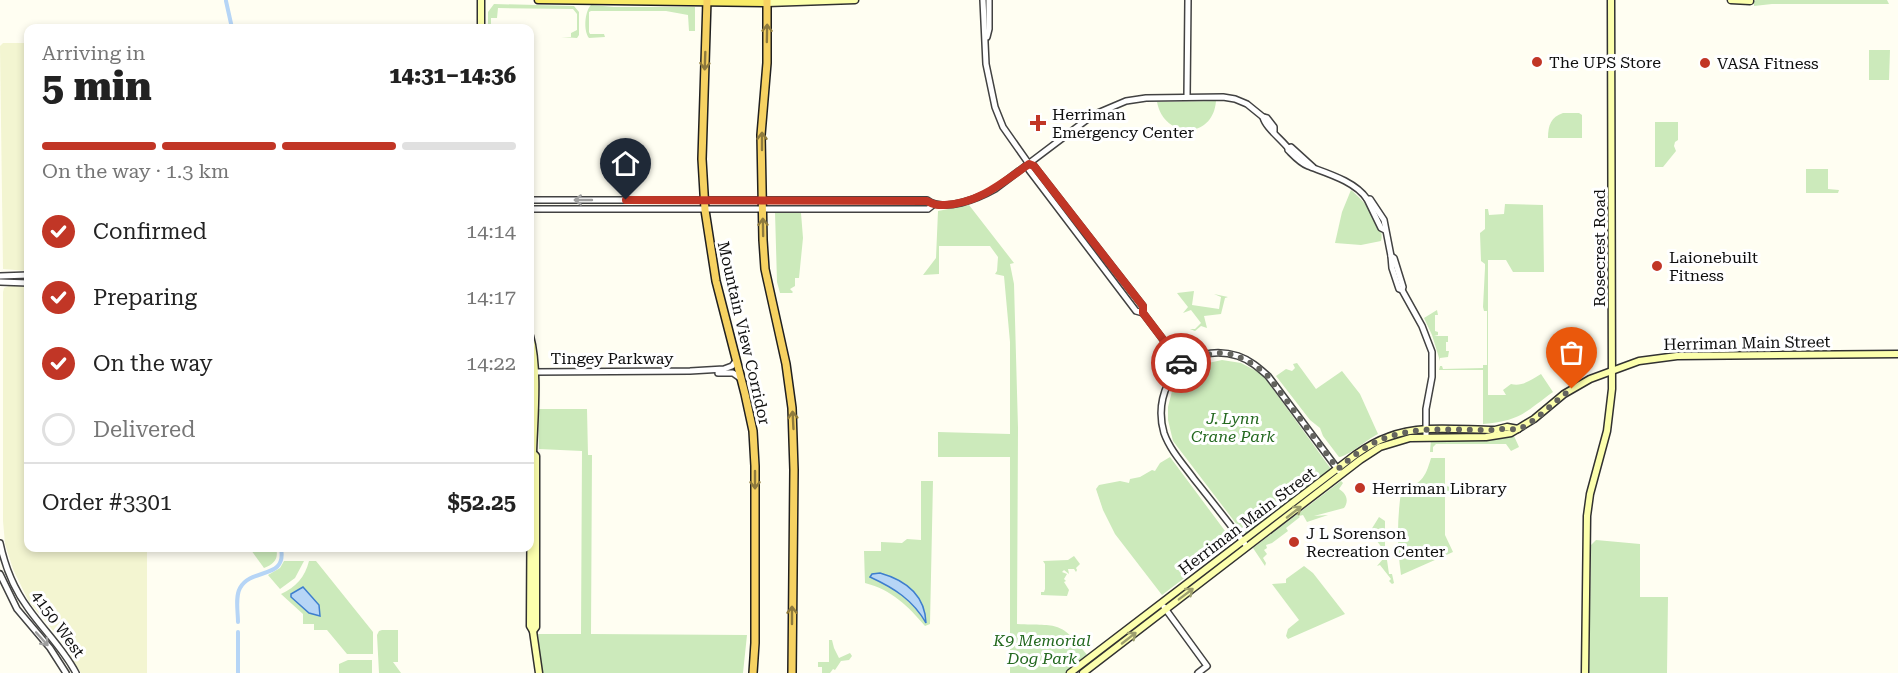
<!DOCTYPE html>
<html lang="en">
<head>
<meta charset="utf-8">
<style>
  :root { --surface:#fff; --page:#f6f6f6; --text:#222; --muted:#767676; --line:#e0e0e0; --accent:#c13626 }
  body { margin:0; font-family:"Roboto Serif",serif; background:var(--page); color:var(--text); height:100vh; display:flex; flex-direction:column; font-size:22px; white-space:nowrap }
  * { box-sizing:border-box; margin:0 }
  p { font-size:20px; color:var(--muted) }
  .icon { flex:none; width:33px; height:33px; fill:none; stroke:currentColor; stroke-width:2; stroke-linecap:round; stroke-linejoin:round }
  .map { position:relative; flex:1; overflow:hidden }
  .sheet { position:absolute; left:24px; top:24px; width:510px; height:528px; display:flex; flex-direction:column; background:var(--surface); border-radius:12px; box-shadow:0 3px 9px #0003 }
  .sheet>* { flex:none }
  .pin { position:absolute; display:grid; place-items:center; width:51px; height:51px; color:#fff; margin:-62px -26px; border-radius:50% 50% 50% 0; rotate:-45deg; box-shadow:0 0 6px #0007 }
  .pin .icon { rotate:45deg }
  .courier { position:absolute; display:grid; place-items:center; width:60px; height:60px; margin:-30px; border:4px solid #c13626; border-radius:50%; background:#fff; color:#222; box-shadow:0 2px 8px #0007 }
  .summary em { font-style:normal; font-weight:800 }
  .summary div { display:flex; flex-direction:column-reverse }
  .summary { display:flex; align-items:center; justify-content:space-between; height:102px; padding:0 18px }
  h1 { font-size:39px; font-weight:800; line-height:45px }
  .bar { display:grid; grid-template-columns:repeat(4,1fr); gap:9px 6px; align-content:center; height:72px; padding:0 18px }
  .bar i { height:8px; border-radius:4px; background:var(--line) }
  .bar .active { background:var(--accent) }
  .bar p { grid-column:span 4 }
  .line { display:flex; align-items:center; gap:15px; padding:0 18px; border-top:2px solid var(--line) }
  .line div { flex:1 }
  ol { padding:0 18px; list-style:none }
  li { display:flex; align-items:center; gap:18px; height:66px }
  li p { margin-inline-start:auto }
  li .icon { padding:6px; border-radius:50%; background:var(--accent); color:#fff; stroke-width:4 }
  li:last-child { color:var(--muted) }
  li i { width:33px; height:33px; border:3px solid var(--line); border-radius:50% }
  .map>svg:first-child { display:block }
  .farmland { fill:#f3f5d1 }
  .green { fill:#cceabb }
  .water { fill:#b6d5f6; stroke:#3d7ece; stroke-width:1.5 }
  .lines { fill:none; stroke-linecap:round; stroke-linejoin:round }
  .canal { stroke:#b6d5f6; stroke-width:4 }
  .tertiary-casing { stroke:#424242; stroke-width:8 }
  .secondary-casing { stroke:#313131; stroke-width:9 }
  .primary-casing { stroke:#202020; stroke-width:9 }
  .trunk-casing { stroke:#202020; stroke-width:10 }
  .tertiary { stroke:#fff; stroke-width:5 }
  .secondary { stroke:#fcffad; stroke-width:6 }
  .primary { stroke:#f8eb68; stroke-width:6 }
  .trunk { stroke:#f6d262; stroke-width:7 }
  .oneway { stroke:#8e7a3d }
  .oneway2 { stroke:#9f9f9f }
  .oneway3 { stroke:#9d9f6e }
  .done { stroke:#63635e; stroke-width:6; stroke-dasharray:0 10.8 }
  .route { stroke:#c13626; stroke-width:8 }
  .poi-dot { fill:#c13626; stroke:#fff; stroke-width:2 }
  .labels { text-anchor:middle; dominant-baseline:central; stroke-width:6; stroke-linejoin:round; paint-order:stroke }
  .poi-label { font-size:16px; fill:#0f0f0f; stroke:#fff; text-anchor:start }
  .street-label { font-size:16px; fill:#0f0f0f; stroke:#fff }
  .park-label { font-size:16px; font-style:italic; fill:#23681f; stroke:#fff }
</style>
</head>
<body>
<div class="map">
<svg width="1898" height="673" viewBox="0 0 1898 673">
  <rect width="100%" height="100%" fill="#fffef2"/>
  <g class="farmland">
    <path d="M3,43H28V271L3,269L0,46Z"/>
    <path d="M11,285H28V548H147V673H81L61,640L29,602L13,569L5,544L3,521V292L4,288Z"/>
  </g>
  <g class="green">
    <path d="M1756,0H1887L1889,4H1772L1754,6V1Z"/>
    <path d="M494,4L574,6L579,12V35L577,38L561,37H571V33L577,30V14L573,9L498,8L497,18H491V28H488V12Z"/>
    <path d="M591,5L614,7H695V31H689L688,15L666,11H591L589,12V32L590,34H604L605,37L589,38C583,30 585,11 591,5Z"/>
    <path d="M1869,50H1890L1889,80H1869Z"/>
    <path d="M1216,101C1213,140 1164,139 1157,102Z"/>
    <path d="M1563,113H1579L1582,115V138H1548C1548,125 1551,117 1563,113Z"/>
    <path d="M1655,122H1678V140L1675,142L1674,146L1676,151L1663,167H1655Z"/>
    <path d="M1806,169H1828V189L1839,190L1838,193H1806Z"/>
    <path d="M1351,190C1363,200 1386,225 1381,241L1361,245L1335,243L1342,212Z"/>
    <path d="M1505,204L1543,205L1544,272H1513L1506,260H1488V395H1506L1503,390L1511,384C1523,387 1532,379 1541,374L1553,392C1525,412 1521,421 1483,424V370H1439L1440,366H1442L1443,369L1483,368V365H1487V311H1484L1483,307L1485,268V264L1481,261L1480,233L1485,229V209H1488L1489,215L1504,214Z"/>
    <path d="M969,205L1014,263L1010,264L1014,284L1018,428L1017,624C1059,626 1060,620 1088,656L1066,673H1010V457H938V432L1010,434V342L1004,276L995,274L997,271L998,257L990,246H939V274L923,275L936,258L938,211Z"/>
    <path d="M775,212L801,213L803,238L799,278H795V286L790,289L793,292L792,293H780L777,282Z"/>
    <path d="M1194,291L1192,305L1219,309L1221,297L1214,294L1228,297L1225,298L1221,314L1204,316L1207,328L1201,326L1195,331L1190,329H1195L1201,323L1191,310L1183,313L1188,307L1177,293Z"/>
    <path d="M1437,310L1438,315H1435V331L1438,332V335L1434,336H1448V342H1446V351H1449L1448,357L1440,358V361L1432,335L1424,318Z"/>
    <path d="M1222,360L1241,363L1262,374L1331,469L1248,534H1244L1173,441L1168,420V407L1172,391L1184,374L1199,365Z"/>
    <path d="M1297,363L1316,389L1342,371L1360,394L1378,434C1366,440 1349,456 1339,457L1323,436L1320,428L1310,420L1276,376L1286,369L1292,371L1295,368L1293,364Z"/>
    <path d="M538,409H587L588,455H592L591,634L747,635L743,673H542L538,634H581L582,451L539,449Z"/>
    <path d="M1514,436L1519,447L1511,451L1506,444H1436L1433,447V452H1430L1431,439H1499Z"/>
    <path d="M1170,457L1231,539L1229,544L1162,595L1115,534L1103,510L1096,489L1099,485L1120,481L1129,483L1130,479L1140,477L1152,470L1155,471L1160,463Z"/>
    <path d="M1431,458H1445V486L1452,487V496H1445V535L1453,552L1401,575C1397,546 1397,521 1401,492C1421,483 1425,479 1431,458Z"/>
    <path d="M921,481H933L930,624L925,626C908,606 892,590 865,583L864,551H881V542L902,543L907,539L921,540Z"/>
    <path d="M1341,481L1343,483L1339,489C1347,494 1349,501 1344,508L1314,516L1328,515L1307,522L1303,515L1299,516L1300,517L1286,528L1288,531L1272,543L1266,545L1267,548L1264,550L1267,554L1263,558L1266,563L1265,566L1253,548Z"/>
    <path d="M1379,517L1385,521V548L1388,549L1385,551L1388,552L1386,553L1389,574H1392L1394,583L1392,584L1389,581L1391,579L1380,565L1377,566L1383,559V553L1381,552L1383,549L1370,532L1367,533L1368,529L1371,530Z"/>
    <path d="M1596,540L1640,544V597H1668L1667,673H1589L1591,545Z"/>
    <path d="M254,548H276C279,559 274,564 264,568L251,550Z"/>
    <path d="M1074,556L1080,564L1076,568L1077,570L1076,572L1074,569H1068L1069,574L1064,570L1062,572L1067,574L1064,579L1066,581L1064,582L1069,590L1067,596L1041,595V592H1044L1045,589V564L1043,561L1068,560Z"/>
    <path d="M284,561H304L295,578L280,589L268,575L280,568Z"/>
    <path d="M309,561H316L373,632V654H347L327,630H314V624H303V614L281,594C296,587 305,577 309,561Z"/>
    <path d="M1304,566L1313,573L1345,614L1288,639L1286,636L1288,629L1299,620L1272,584L1286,583V579Z"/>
    <path d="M382,630H398V662H393L401,673H379L377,635L379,631Z"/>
    <path d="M829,640H832L834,648L839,658L850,653L852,656L849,660L841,661L835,670L833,669L830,673H822V667H818V662H829Z"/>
    <path d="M348,660H372V673H339V664Z"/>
  </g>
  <g class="water">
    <path d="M880,573C905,580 925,595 926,623C913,600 894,588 870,577L872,574Z"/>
    <path d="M303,587L319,605L320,616L309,613L291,597V594Z"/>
  </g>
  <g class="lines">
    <g class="canal">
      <path d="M226,1L232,28"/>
      <path d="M238,622C238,612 235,597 240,588C252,567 287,580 281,548"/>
      <path d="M238,673V632"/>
    </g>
    <defs>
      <g id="tertiary">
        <path d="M983,0L986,64L995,107L1003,127L1029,164L1034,166L1143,306V313"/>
        <path d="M987,37L989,29V0"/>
        <path d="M1187,97L1188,0"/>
        <path d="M1263,117C1265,127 1281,139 1288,148V150C1294,156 1300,163 1308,166C1326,173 1355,181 1367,199H1370L1384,220L1391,256L1394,258L1403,287L1402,290"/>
        <path d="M1288,148L1291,147L1313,167"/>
        <path d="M1029,164V170L1136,311L1143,313L1183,366"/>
        <path d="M1367,199L1381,228L1385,230"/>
        <path d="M530,200H927C944,213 979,198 995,189L1093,115L1126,101L1146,98L1223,97L1235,99L1247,104L1263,117L1267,118L1274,127V131"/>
        <path d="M530,209H928L933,205"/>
        <path d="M1391,256L1392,268L1399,289L1402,290L1422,326L1432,352V377L1426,409V437"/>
        <path d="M0,276L28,275"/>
        <path d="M0,282L28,283"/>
        <path d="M534,372L690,371L724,369L732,366L736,361"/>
        <path d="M718,373H733L740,378"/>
        <path d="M0,543C5,567 14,589 28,608C44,631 63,648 76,673"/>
        <path d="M1245,544C1228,522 1211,500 1194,479C1183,464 1170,450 1164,433C1150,385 1189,340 1238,356C1250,360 1259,368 1268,376L1339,471"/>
        <path d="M0,574L17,609L50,648L66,673"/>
        <path d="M1164,607L1207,666L1198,673"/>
      </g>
      <g id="secondary">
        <path d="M481,0V28"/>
        <path d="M1731,0L1750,1"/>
        <path d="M767,3L855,0"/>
        <path d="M530,336C539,369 534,418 533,453L531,456L530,626L533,631L539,673"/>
        <path d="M533,631L536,627V456L533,453"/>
        <path d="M1070,673L1355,455C1365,448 1376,441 1388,437C1421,424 1460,430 1495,430L1507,427L1518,429"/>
        <path d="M1083,673L1360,460L1380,447L1410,438L1486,437L1511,433L1534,419L1564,394L1590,379L1639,361L1677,356L1898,354"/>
        <path d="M1585,673L1587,516L1590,494L1607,431L1612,389L1611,0"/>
      </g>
      <path id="primary" d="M538,0L767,3"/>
      <g id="trunk">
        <path d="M707,0L702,159L705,210L716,281L745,394L753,431L755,466V643L753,673"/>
        <path d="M767,0V63L761,135L763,240L765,269L786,364L792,408L794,470L792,673"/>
      </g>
    </defs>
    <use href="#tertiary" class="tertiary-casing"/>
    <use href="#secondary" class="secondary-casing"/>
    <use href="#primary" class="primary-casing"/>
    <use href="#trunk" class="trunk-casing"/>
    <use href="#tertiary" class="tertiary"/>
    <use href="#secondary" class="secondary"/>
    <use href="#primary" class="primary"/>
    <use href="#trunk" class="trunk"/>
  </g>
  <defs><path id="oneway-shaft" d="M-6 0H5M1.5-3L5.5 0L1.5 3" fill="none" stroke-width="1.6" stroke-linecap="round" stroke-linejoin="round" transform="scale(1.5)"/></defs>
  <g class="oneway">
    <use href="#oneway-shaft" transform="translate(767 33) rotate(-89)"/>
    <use href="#oneway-shaft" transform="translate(705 61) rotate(92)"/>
    <use href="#oneway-shaft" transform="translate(762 141) rotate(-90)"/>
    <use href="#oneway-shaft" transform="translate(763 227) rotate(-91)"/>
    <use href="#oneway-shaft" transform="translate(793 420) rotate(-93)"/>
    <use href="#oneway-shaft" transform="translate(755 480) rotate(90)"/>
    <use href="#oneway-shaft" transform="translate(792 615) rotate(-90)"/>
  </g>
  <g class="oneway2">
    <use href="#oneway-shaft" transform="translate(583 200) rotate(-180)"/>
    <use href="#oneway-shaft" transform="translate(42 639) rotate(48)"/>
  </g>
  <g class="oneway3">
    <use href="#oneway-shaft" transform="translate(1294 512) rotate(-38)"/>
    <use href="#oneway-shaft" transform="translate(1186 594) rotate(-37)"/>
    <use href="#oneway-shaft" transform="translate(1129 638) rotate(-38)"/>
  </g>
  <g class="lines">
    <path class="done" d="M1181,363L1183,366C1215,344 1241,352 1268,376L1338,469C1353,456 1369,443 1388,437C1422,425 1460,431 1495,430C1503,428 1513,430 1518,429C1533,425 1557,398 1572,389"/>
    <path class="route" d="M626,200L927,201C934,205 937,205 945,205C979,203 1002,183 1029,164L1034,166L1143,306V313L1181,363"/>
  </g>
  <g class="poi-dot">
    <circle cx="1537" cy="62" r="6"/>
    <circle cx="1705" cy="63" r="6"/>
    <path d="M1035 114h6v6h6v6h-6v6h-6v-6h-6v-6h6z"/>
    <circle cx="1657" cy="266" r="6"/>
    <circle cx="1360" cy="488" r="6"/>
    <circle cx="1294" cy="542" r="6"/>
  </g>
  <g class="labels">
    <g class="poi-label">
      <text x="1549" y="62">The UPS Store</text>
      <text x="1717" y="63">VASA Fitness</text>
      <text x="1052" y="114">Herriman<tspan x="1052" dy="18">Emergency Center</tspan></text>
      <text x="1669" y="257">Laionebuilt<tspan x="1669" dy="18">Fitness</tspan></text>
      <text x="1372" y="488">Herriman Library</text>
      <text x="1306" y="533">J L Sorenson<tspan x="1306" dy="18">Recreation Center</tspan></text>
    </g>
    <g class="street-label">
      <text transform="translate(1599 248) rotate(-90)">Rosecrest Road</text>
      <text transform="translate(744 333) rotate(77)">Mountain View Corridor</text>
      <text transform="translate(1747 343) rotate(-1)">Herriman Main Street</text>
      <text x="612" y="358">Tingey Parkway</text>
      <text transform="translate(1247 521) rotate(-37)">Herriman Main Street</text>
      <text transform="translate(58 624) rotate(54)">4150 West</text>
    </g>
    <g class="park-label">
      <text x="1233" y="418">J. Lynn<tspan x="1233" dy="18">Crane Park</tspan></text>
      <text x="1042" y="640">K9 Memorial<tspan x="1042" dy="18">Dog Park</tspan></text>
    </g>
  </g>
</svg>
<div class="pin" style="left:1572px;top:389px;background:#ea580c"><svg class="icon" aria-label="bag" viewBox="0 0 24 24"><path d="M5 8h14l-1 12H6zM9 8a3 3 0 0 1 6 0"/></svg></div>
<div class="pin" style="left:626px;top:200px;background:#1f2937"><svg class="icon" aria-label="home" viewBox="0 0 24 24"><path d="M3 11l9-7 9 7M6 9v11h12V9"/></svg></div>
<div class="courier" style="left:1181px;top:363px"><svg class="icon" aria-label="car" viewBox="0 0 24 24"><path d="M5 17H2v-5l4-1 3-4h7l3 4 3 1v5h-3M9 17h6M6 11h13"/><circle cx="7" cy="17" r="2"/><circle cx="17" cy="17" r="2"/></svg></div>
<section class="sheet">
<div class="summary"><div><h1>5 min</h1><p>Arriving in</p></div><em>14:31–14:36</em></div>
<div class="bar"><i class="active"></i><i class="active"></i><i class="active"></i><i></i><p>On the way · 1.3 km</p></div>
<ol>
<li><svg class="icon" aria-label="check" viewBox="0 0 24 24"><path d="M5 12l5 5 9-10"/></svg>Confirmed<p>14:14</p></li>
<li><svg class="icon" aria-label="check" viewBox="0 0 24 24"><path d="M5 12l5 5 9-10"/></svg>Preparing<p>14:17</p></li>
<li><svg class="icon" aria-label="check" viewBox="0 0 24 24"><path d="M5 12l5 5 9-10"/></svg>On the way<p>14:22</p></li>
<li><i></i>Delivered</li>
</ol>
<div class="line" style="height:78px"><div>Order #3301</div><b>$52.25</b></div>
</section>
</div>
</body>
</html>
